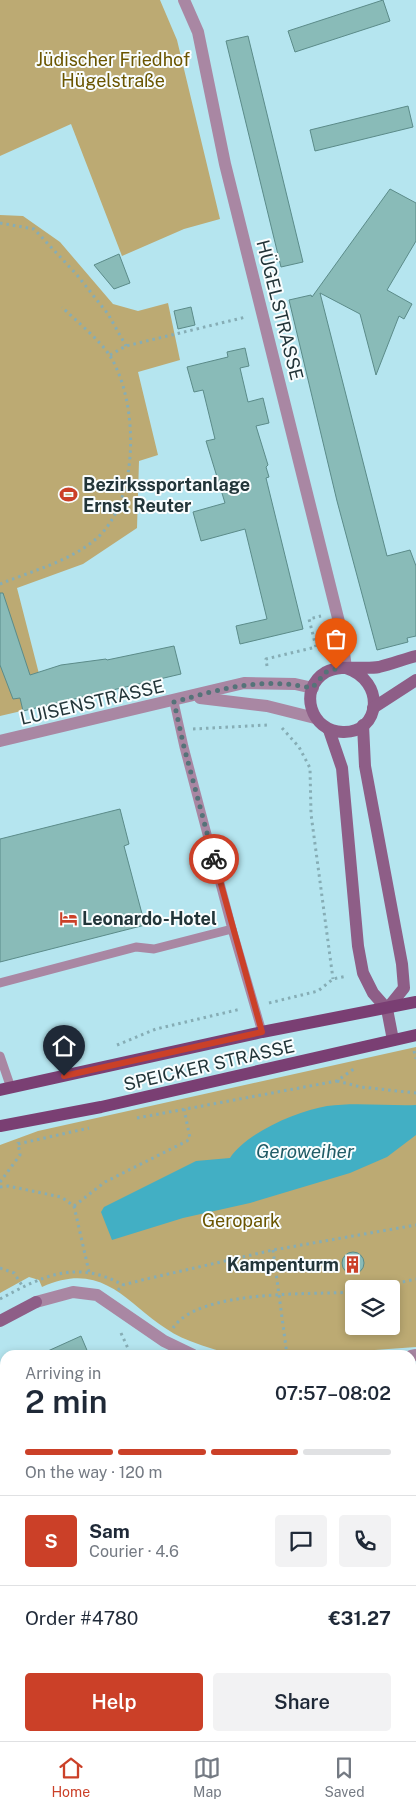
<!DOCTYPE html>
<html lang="en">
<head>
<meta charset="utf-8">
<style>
  :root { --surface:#fff; --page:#f2f2f3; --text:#1f2937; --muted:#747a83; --line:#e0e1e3; --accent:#cb4028 }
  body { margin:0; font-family:"Public Sans",sans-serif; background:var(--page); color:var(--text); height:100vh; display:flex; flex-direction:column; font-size:19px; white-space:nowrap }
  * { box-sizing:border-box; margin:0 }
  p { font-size:16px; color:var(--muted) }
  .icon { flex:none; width:28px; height:28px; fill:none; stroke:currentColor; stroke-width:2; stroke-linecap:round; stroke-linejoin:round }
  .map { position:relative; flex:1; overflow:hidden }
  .drawer { position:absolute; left:0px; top:1350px; width:416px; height:391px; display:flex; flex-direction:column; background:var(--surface); border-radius:15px 15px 0 0; box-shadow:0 2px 8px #0003 }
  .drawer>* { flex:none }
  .tools { position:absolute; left:345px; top:1280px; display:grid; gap:10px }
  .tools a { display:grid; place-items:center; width:55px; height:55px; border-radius:5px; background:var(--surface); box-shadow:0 2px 8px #0003; font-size:25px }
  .pin { position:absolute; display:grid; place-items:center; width:42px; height:42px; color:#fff; margin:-51px -21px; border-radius:50% 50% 50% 0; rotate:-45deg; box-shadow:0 0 5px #0007 }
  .pin .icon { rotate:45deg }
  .courier { position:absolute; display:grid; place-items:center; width:50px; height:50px; margin:-25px; border:4px solid #cb4028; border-radius:50%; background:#fff; color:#222; box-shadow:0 1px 6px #0007 }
  .overview em { font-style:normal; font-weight:600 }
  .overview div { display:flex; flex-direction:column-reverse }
  .overview { display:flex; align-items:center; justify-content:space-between; height:85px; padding:0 25px }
  h1 { font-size:32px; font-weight:600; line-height:38px }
  .bar { display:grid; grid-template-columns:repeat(4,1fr); gap:8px 5px; align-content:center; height:60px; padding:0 25px }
  .bar i { height:6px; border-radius:4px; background:var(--line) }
  .bar .active { background:var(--accent) }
  .bar p { grid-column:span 4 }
  .line { display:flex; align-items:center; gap:12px; padding:0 25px; border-top:1px solid var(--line) }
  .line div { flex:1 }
  .round { display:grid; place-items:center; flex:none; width:52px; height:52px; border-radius:5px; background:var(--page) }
  .button { display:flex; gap:10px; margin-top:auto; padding:10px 25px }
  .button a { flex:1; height:58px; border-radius:5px; background:var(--accent); color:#fff; font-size:20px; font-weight:600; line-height:58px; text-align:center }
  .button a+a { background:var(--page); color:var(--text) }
  .menu { display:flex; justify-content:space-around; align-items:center; height:70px; border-top:1px solid var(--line); background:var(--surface); font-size:14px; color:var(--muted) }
  .menu a { display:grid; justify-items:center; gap:2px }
  .menu .active { color:var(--accent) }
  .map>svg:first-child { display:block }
  .green { fill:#bcaa73; fill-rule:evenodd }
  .water { fill:#42afc4 }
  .building { fill:#89bbb8; stroke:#5b8b89 }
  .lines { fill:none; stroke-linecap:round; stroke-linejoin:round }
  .path { stroke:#86adb5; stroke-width:3; stroke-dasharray:2.5 4; stroke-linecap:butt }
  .lane { stroke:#a987a3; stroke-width:9 }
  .street { stroke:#a987a3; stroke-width:12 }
  .secondary { stroke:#8e5e87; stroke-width:12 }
  .primary { stroke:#7a3f73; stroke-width:12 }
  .done { stroke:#557379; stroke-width:5; stroke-dasharray:0 9 }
  .route { stroke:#cb4028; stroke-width:6 }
  .labels { text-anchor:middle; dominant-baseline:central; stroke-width:4; stroke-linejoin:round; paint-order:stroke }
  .park-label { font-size:18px; fill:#6a5500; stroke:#f9fdfe }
  .street-label { font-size:18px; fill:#223539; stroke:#f9fdfe }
  .poi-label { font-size:18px; font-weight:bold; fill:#223539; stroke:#f9fdfe; text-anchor:start }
  .water-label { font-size:19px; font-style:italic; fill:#215c67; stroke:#f9fdfe }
</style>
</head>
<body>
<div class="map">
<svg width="416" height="1741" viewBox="0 0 416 1741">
  <rect width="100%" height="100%" fill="#b5e5ef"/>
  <g class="green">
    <path d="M0,0H160L177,40L220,219L184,229L122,256L71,124L0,156Z"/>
    <path d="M0,215L23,216L60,242L113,304L138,311L168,303L180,360L138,372L158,455L139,461L137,528L83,564L17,588L47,705L0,716Z"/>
    <path d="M416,1047V1347C370,1350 325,1355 279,1355C267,1355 253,1356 241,1355C223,1353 206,1347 190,1341C133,1320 113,1255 42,1287L39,1280L29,1277L0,1293V1145L38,1131ZM354,1289H391V1326H354Z"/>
    <path d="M414,1435L416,1501H411V1436Z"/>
    <path d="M5,1484V1736H160L161,1741H0V1486Z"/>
    <path d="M214,1736H310L305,1739L306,1741H216Z"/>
  </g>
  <path class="water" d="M416,1105V1135L387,1157L350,1173L250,1203L183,1218L112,1240L101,1212L104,1207L196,1161L230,1158C246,1133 297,1111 327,1106C355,1102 387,1106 416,1105Z"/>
  <g class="building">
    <path d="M383,0L390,21L295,52L288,31Z"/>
    <path d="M248,36L303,262L281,267L226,41Z"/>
    <path d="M408,106L413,127L315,151L310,130Z"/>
    <path d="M390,189L416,203V241L387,290L412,304L404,319L399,316L376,375L360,314L320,293L387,556L410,550L416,566V636L407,638L408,642L377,650L337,501L289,300L311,295L312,297Z"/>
    <path d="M119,254L130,283L114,289L94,265Z"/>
    <path d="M191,307L195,325L178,329L174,311Z"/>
    <path d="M245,348L249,366L240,368L248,402L263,398L269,423L256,426L268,465L266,467L269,477L266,478L303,629L240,644L236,626L267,619L245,529L201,541L193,512L225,503L206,441L215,439L203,390L194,392L187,367L228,357L227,352Z"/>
    <path d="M0,593H3L30,675L61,665L106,659L107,660L174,646L181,674L23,711L20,698L13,699L0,665Z"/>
    <path d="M120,809L129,844L124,846L145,925L0,962V839Z"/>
    <circle cx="353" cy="1263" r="11"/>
    <path d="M81,1336L89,1355H39Z"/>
  </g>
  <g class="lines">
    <g class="path">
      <path d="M0,223L34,229L77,275L108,314L126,346"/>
      <path d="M110,355L126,346L246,317"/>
      <path d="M0,584C32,571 70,561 96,539C140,501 139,402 110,356C101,341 75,320 62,307"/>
      <path d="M267,666L266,659L316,647L309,619L321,616"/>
      <path d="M282,728L299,747L310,768L311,814L333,979"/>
      <path d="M193,729L267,725"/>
      <path d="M269,1003L318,991L333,979L347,976"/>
      <path d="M117,1045L156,1029L241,1009"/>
      <path d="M414,1051L416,1059"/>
      <path d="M337,1081L361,1087L416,1093"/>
      <path d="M137,1118L337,1081L355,1068"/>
      <path d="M18,1144L89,1128"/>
      <path d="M0,1182L20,1155L18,1142"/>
      <path d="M0,1187L8,1186L61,1197L74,1206L89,1272"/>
      <path d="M74,1206L105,1182L187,1141L190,1138L184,1109"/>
      <path d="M273,1250L287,1355"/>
      <path d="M0,1268L14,1273L23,1287"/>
      <path d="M371,1289L416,1279"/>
      <path d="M118,1290L123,1285L142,1280L273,1250L416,1225"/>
      <path d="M0,1299C43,1276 76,1259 123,1285"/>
      <path d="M173,1328C199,1289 310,1295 354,1292"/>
      <path d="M121,1333L131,1355"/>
      <path d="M411,1535L416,1536"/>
      <path d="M0,1539L5,1542"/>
      <path d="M58,1736V1741"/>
      <path d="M61,1736L67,1741"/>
      <path d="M90,1736L91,1741"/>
      <path d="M219,1736L221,1741"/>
      <path d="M73,1741L82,1736"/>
      <path d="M296,1741L305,1736"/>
    </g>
    <g class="lane">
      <path d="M174,702L184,747L232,929L262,1032"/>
      <path d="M0,983L136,947L154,949L232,929"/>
      <path d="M0,1056L11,1088"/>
      <path d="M176,1736L178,1741"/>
    </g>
    <g class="street">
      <path d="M184,0L198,32L225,164L341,630L346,668"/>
      <path d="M200,698L267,706L315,718"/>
      <path d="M0,741L244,683L295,684L313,688"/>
      <path d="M36,1302L73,1292L97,1295L164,1341L193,1355"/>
      <path d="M411,1356L416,1355"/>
    </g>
    <g class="secondary">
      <path d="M346,668C386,681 381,733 343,732C311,732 297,689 326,672C341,664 363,670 379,667C392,664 404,659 416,656"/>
      <path d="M373,708L416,680"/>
      <path d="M363,725L365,766L402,964L404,988L387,1009"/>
      <path d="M329,730L342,768L358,946L363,973L373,993L387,1009L393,1040"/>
      <path d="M0,1321L36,1302"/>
    </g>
    <g class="primary">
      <path d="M0,1090L262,1032L416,1002"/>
      <path d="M0,1126L101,1107L416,1035"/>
    </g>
  </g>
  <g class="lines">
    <path class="done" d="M214,859L184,747L174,702C224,688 261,677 312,688L326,672L336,669"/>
    <path class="route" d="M64,1076L262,1032L214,859"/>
  </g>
  <defs>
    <symbol id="stadium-bare" viewBox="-9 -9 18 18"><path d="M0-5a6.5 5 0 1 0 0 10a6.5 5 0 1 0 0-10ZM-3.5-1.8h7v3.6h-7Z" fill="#cb4028" stroke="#f9fdfe" stroke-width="2.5" paint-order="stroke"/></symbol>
    <symbol id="hotel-bare" viewBox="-9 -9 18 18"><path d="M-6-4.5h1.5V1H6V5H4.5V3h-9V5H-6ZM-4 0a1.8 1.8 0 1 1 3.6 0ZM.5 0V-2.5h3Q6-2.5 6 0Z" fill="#cb4028" stroke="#f9fdfe" stroke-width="2.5" paint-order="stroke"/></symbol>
    <symbol id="building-bare" viewBox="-9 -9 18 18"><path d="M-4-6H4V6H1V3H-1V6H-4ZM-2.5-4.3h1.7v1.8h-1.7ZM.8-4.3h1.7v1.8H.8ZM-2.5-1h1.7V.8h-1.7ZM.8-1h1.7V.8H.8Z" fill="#cb4028" stroke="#f9fdfe" stroke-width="2.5" paint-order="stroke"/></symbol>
  </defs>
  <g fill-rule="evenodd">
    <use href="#stadium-bare" x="56" y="482" width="25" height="25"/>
    <use href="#hotel-bare" x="56" y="906" width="25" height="25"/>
    <use href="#building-bare" x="340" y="1252" width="25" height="25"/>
  </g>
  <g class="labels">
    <g class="park-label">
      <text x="113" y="59">Jüdischer Friedhof<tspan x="113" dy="21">Hügelstraße</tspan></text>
      <text x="241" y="1220">Geropark</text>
    </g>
    <g class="street-label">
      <text transform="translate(280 310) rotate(76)">HÜGELSTRASSE</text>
      <text transform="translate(92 702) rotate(-13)">LUISENSTRASSE</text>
      <text transform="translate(209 1065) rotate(-13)">SPEICKER STRASSE</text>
    </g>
    <g class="poi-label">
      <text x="83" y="484">Bezirkssportanlage<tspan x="83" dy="21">Ernst Reuter</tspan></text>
      <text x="82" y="918">Leonardo-Hotel</text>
      <text x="339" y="1264" text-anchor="end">Kampenturm</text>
    </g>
    <g class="water-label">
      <text x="305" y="1151">Geroweiher</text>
    </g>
  </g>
</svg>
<div class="tools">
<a><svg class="icon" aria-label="layers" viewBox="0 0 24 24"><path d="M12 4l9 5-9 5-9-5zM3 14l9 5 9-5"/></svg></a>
</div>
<div class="pin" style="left:336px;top:669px;background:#ea580c"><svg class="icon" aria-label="bag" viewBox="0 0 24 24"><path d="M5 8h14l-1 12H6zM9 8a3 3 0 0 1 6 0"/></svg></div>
<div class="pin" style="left:64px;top:1076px;background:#1f2937"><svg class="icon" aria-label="home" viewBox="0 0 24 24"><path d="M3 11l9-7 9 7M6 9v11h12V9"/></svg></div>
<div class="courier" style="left:214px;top:859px"><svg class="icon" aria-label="bike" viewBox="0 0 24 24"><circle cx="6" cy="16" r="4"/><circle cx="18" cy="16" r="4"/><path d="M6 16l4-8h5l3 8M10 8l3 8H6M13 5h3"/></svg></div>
<section class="drawer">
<div class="overview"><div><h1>2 min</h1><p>Arriving in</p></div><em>07:57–08:02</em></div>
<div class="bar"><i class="active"></i><i class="active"></i><i class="active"></i><i></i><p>On the way · 120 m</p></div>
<div class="line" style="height:90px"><b class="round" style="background:var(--accent);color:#fff">S</b><div><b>Sam</b><p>Courier · 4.6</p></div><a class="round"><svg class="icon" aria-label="chat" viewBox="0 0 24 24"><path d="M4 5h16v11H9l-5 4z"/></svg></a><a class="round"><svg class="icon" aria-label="phone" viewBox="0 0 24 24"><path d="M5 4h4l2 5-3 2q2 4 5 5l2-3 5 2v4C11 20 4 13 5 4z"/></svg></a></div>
<div class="line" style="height:65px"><div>Order #4780</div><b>€31.27</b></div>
<div class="button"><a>Help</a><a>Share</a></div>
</section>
</div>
<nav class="menu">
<a class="active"><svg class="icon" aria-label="home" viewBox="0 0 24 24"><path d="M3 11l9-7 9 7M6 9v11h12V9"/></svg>Home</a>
<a><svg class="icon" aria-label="map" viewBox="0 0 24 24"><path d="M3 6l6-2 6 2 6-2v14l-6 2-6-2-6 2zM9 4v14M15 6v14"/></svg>Map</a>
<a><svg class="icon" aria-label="saved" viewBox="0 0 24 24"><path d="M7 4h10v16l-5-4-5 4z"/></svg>Saved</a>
</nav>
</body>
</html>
